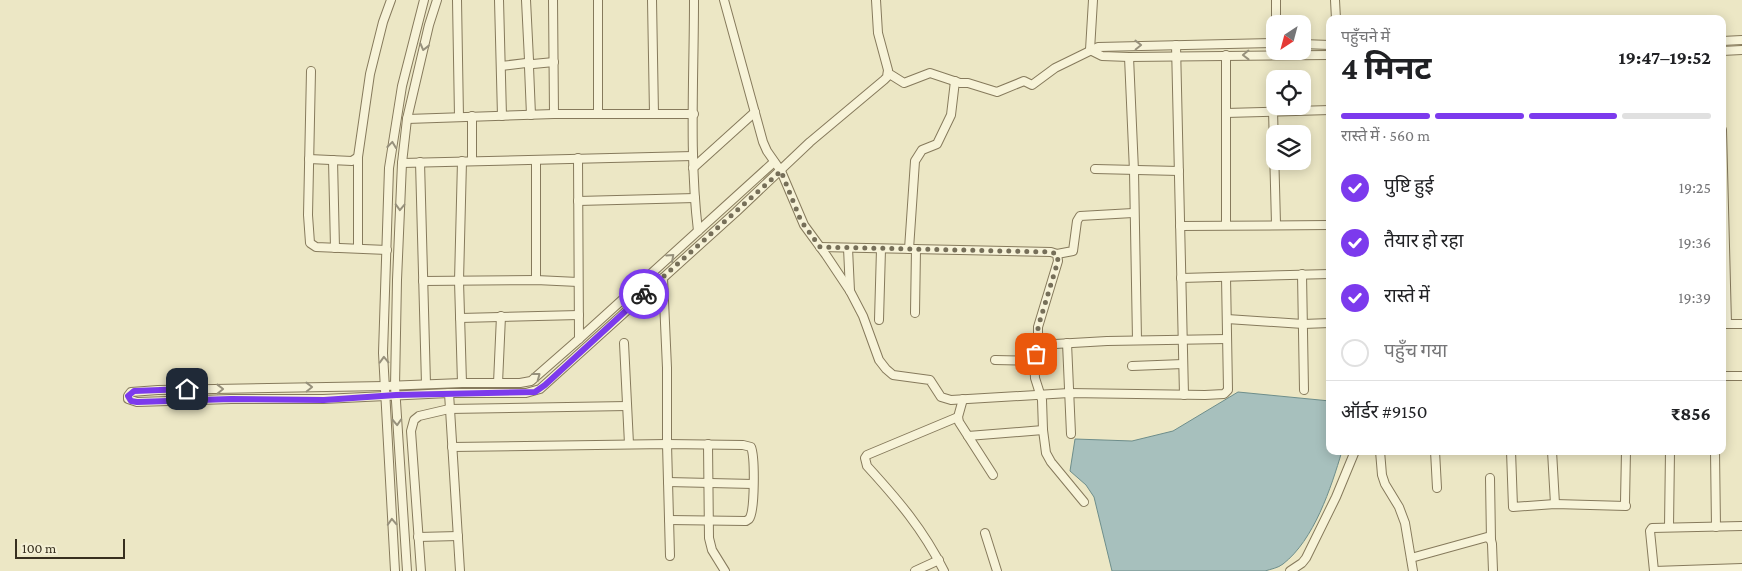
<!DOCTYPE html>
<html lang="hi">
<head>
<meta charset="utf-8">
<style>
  :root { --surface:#fff; --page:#f6f6f6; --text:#202124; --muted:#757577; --line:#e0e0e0; --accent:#7c3aed }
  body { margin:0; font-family:"Crimson Pro","Noto Sans Devanagari",serif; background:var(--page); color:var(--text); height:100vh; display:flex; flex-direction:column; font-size:19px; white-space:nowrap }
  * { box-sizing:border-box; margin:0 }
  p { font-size:16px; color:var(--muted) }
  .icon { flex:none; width:28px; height:28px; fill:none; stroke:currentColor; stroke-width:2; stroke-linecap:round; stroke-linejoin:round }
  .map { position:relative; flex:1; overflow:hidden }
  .drawer { position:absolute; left:1326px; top:15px; width:400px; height:440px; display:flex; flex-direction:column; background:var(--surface); border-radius:10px; box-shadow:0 2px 12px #0003 }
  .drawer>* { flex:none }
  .needle { width:32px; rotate:216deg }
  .buttons { position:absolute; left:1266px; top:15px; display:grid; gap:10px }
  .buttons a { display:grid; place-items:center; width:45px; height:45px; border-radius:10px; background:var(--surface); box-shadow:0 2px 12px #0003; font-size:25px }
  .scale { position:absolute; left:15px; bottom:12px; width:110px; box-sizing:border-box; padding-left:5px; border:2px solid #372f1f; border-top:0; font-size:14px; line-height:18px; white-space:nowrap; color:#372f1f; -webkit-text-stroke:4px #f4f0d5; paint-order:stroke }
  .pin { position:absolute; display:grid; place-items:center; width:42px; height:42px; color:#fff; margin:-21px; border-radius:10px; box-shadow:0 2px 8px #0006 }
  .courier { position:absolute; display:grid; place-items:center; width:50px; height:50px; margin:-25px; border:4px solid #7c3aed; border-radius:50%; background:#fff; color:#222; box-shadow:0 1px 6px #0007 }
  .head em { font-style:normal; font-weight:700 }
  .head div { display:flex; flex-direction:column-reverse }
  .head { display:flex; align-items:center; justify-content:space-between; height:85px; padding:0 15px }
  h1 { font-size:32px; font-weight:700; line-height:38px }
  .bar { display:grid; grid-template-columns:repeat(4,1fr); gap:8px 5px; align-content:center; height:60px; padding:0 15px }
  .bar i { height:6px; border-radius:4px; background:var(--line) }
  .bar .active { background:var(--accent) }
  .bar p { grid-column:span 4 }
  .line { display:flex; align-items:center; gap:12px; padding:0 15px; border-top:1px solid var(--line) }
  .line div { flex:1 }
  ol { padding:0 15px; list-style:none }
  li { display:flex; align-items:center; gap:15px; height:55px }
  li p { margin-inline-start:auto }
  li .icon { padding:5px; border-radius:50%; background:var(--accent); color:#fff; stroke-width:4 }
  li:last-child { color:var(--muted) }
  li i { width:28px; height:28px; border:2px solid var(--line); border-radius:50% }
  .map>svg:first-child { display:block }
  .water { fill:#a7c0bd; stroke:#6e8e8b }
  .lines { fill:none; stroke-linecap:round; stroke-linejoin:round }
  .minor-casing { stroke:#867a5c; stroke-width:10 }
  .minor { stroke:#f7f3d8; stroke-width:8 }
  .oneway { stroke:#97917c }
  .done { stroke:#766f59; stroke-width:5; stroke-dasharray:0 9 }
  .route { stroke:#7c3aed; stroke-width:6 }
</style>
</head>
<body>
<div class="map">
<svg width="1742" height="571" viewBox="0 0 1742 571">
  <rect width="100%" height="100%" fill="#ece7c5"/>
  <path class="water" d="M1238,392L1330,401V451H1342C1331,488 1314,540 1283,564C1278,568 1271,569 1265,571H1112L1094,497L1086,485L1070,471L1075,439L1132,441L1173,431Z"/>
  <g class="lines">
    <defs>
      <g id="minor">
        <path d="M457,0L459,117"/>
        <path d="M499,0L502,116"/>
        <path d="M526,0L529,60"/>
        <path d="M553,0L554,114"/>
        <path d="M598,0V114"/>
        <path d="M652,0L654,114"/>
        <path d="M694,0C694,77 689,155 698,231"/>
        <path d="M724,0L763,142L767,151L781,171L804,225L826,255L850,291L863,316L879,360L886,369L893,375L930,380L941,397L951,400L1069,393L1205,395L1224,394L1228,390L1226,277"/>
        <path d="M1335,0L1336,19"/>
        <path d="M1276,24V0"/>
        <path d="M1722,41L1742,40"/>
        <path d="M1302,44L1330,45"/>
        <path d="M1176,45L1184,395"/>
        <path d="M1090,50L1102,56L1129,57L1330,55"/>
        <path d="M1090,50L1093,0"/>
        <path d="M1722,51L1742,50"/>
        <path d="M1226,55V225"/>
        <path d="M1129,57L1134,171L1137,340"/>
        <path d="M533,64L554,62"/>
        <path d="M501,66L526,63"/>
        <path d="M529,67L531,115"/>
        <path d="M311,71L308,215L310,243L316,247L387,250"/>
        <path d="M888,73L904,83L930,73L960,83H968L997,92L1024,81L1032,85L1055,68L1098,47L1275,43"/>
        <path d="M1273,110L1276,224"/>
        <path d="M1226,113L1330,110"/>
        <path d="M407,119L554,114H694"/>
        <path d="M1722,130L1727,324"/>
        <path d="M358,157V248"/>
        <path d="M578,158L579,339"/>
        <path d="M309,159L352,161L358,157L370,74L383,22L391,0"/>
        <path d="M333,160L335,248"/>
        <path d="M536,160V280"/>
        <path d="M462,161L459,281L462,383"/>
        <path d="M472,161V116"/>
        <path d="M420,162L426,384"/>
        <path d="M774,162L579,339L531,381L520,383H462L385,386L158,390L131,392L128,396V399L137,402L231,399H323L449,393H526L540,389L736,212L810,142L884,80L887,77L888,70L878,33L876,0"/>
        <path d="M402,163L693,156"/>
        <path d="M693,168L755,112"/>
        <path d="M1095,169L1179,171"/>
        <path d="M578,201L695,198"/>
        <path d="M1180,226L1330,225"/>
        <path d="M820,247L1051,252L1057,254L1058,261L1038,327V347L1034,361L1035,378L1042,400L1043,430L1046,453L1051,462L1084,502"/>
        <path d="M848,248L850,291"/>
        <path d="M909,249L915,161L922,150L937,144L951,115L955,81"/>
        <path d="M1057,254L1073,251L1077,221L1080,216L1133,213"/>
        <path d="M1302,274L1304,390"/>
        <path d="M663,278L667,368V444L670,556"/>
        <path d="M1181,278L1330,274"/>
        <path d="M423,281L536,280L578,282"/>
        <path d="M915,313L916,249"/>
        <path d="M460,318L579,315"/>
        <path d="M1227,319L1303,324L1330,323"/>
        <path d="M879,320L881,249"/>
        <path d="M1722,324H1742"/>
        <path d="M624,343L629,444"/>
        <path d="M1067,343L1071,434"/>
        <path d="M1038,345L1107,341L1227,339"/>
        <path d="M995,360L1034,361"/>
        <path d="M1132,366L1183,364"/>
        <path d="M1722,376H1742"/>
        <path d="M498,383L501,316"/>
        <path d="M449,393L460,571"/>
        <path d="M963,399L958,417L959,422L993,475"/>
        <path d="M968,436L1043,430"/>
        <path d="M708,444L709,538L712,550L725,571"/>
        <path d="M452,447L667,444L743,445L751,447C755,457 755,512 749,519L746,521L669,520"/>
        <path d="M1380,451L1382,475L1385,484L1399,507L1405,523L1413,571"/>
        <path d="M1435,451L1437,488"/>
        <path d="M1511,451L1513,507L1555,504L1626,506"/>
        <path d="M1552,451L1555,504"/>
        <path d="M1715,451L1716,527"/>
        <path d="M1490,478L1491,540"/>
        <path d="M668,482L753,484"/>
        <path d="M1625,502L1626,451"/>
        <path d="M1669,527L1670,451"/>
        <path d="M985,533L997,571"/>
        <path d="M418,537L458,536"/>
        <path d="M1411,558L1487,537L1491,540L1492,544L1493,571"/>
        <path d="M395,571L383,353L389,168L402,86L424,0"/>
        <path d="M407,571L395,386L397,280L402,163L407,119L429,25L437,0"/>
        <path d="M421,571L411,431L414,420L419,416L449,409L627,406"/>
        <path d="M915,571L939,560"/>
        <path d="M944,571C923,529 898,500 867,466L865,458L867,455L958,417"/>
        <path d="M1290,571L1302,563L1306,558L1336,497L1355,451"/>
        <path d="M1654,571L1650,531L1652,528L1742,526"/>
        <path d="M1654,571L1742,568"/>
      </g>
    </defs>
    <use href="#minor" class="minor-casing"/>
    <use href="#minor" class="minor"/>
  </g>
  <defs><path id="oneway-chevron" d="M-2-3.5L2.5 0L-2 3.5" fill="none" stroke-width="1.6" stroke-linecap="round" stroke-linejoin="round" transform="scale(1.25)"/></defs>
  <g class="oneway">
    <use href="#oneway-chevron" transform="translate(1138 45) rotate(-1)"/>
    <use href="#oneway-chevron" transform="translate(424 47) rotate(104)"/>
    <use href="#oneway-chevron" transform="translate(1246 55) rotate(179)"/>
    <use href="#oneway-chevron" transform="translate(392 145) rotate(-83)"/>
    <use href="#oneway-chevron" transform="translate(400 207) rotate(92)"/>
    <use href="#oneway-chevron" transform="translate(671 257) rotate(-42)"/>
    <use href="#oneway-chevron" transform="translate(384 360) rotate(-92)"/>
    <use href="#oneway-chevron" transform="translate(537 376) rotate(-37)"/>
    <use href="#oneway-chevron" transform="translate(309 387) rotate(-1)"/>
    <use href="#oneway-chevron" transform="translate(220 389) rotate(-1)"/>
    <use href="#oneway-chevron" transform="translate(397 422) rotate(87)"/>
    <use href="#oneway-chevron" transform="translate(392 522) rotate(-93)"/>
  </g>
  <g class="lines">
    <path class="done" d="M644,294L781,171L801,221L820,247L1051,252L1057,254L1058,261L1038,327V345L1036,354"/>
    <path class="route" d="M187,389L134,391L128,396L131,401L137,402L231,399L324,400L396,395L535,392L545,385L644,294"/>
  </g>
</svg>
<div class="buttons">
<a><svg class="needle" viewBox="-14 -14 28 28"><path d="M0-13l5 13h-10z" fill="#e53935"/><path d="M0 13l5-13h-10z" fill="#757577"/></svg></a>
<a><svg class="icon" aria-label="locate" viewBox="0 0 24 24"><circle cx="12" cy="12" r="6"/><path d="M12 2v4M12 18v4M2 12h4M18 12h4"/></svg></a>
<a><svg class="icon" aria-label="layers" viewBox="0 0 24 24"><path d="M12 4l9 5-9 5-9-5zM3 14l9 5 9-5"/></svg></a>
</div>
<div class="scale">100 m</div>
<div class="pin" style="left:1036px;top:354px;background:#ea580c"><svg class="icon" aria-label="bag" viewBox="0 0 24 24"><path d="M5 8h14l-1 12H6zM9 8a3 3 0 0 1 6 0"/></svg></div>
<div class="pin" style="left:187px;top:389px;background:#1f2937"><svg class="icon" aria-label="home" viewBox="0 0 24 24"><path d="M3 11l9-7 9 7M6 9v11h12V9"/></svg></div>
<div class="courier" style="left:644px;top:294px"><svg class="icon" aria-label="bike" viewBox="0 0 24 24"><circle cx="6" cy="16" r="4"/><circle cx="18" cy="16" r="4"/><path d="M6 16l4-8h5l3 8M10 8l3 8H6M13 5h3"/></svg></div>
<section class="drawer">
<div class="head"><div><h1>4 मिनट</h1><p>पहुँचने में</p></div><em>19:47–19:52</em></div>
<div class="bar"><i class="active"></i><i class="active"></i><i class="active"></i><i></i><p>रास्ते में · 560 m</p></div>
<ol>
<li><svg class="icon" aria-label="check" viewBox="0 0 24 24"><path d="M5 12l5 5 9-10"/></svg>पुष्टि हुई<p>19:25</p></li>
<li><svg class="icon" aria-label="check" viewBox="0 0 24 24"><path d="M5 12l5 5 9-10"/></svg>तैयार हो रहा<p>19:36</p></li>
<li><svg class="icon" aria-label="check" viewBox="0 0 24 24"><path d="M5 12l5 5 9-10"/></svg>रास्ते में<p>19:39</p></li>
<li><i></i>पहुँच गया</li>
</ol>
<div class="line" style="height:65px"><div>ऑर्डर #9150</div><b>₹856</b></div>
</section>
</div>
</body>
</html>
